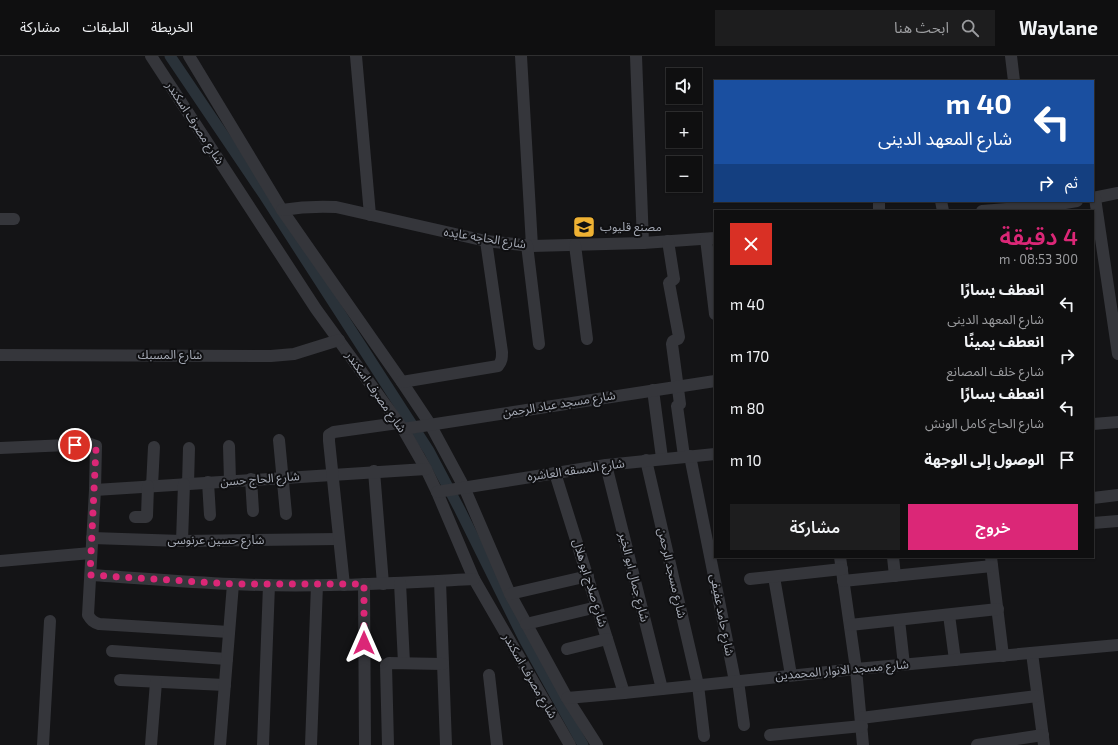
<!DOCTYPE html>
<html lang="ar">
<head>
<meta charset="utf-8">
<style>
  :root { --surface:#0f0f10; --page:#1d1d1e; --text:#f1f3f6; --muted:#9b9c9f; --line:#2f2f30; --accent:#db2777 }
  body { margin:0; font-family:"Exo 2","Noto Sans Arabic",sans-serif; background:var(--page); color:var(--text); direction:rtl; height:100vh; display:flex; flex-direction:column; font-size:15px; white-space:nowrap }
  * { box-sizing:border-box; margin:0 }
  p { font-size:13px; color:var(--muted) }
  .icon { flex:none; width:22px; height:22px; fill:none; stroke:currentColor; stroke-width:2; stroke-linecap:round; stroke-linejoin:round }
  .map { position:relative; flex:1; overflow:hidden; direction:ltr }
  .panel { position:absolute; left:714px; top:154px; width:380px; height:348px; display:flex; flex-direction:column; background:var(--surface); border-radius:0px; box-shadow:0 1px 3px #0004,0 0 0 1px var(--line); direction:rtl }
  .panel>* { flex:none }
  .hud { position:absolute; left:714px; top:24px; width:380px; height:122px; border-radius:0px; box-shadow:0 1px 3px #0004,0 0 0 1px var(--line); direction:rtl; background:#1a4fa0; color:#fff; overflow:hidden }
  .buttons { position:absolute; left:666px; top:12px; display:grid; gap:8px }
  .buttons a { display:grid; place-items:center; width:36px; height:36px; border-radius:0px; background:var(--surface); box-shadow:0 1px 3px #0004,0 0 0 1px var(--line); font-size:20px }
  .pin { position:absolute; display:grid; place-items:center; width:34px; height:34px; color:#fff; margin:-17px; border:2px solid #fff; border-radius:50%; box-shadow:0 1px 4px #0007 }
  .me { position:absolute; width:44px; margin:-22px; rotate:0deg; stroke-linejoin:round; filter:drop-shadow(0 0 3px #0008) }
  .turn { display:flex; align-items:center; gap:14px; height:84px; padding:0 16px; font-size:18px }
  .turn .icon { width:52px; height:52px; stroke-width:2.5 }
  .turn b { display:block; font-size:28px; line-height:34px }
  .then { display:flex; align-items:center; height:38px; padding:0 16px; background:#0003; gap:8px; font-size:15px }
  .round { display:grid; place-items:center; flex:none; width:42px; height:42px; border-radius:0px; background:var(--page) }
  .overview { display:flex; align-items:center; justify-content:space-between; height:68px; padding:0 16px }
  h1 { font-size:24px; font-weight:600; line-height:30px; color:var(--accent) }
  .action { display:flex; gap:8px; margin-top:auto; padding:8px 16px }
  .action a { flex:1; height:46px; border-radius:0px; background:var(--accent); color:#fff; font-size:16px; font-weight:600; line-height:46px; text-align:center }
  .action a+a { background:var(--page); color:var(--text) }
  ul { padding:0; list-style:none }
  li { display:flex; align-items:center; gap:12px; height:52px; padding:0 16px }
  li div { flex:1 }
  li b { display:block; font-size:15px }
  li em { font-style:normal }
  header { display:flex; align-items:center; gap:24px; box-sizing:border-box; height:56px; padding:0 20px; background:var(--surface); border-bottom:1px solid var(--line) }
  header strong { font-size:19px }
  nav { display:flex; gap:22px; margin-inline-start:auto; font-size:14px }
  .search { width:280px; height:36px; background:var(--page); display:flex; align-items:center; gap:10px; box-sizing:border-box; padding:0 14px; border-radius:0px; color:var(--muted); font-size:15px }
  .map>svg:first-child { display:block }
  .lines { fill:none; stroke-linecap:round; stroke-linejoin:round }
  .canal { stroke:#2a3239; stroke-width:11 }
  .minor { stroke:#35363b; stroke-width:12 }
  .route { stroke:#db2777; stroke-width:7; stroke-dasharray:0 12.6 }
  .labels { text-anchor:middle; stroke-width:4; stroke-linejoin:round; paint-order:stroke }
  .street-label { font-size:12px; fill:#a6abb6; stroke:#0f0f11 }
  .poi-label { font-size:12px; fill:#a6abb6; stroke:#0f0f11; text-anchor:start }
</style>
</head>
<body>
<header>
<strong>Waylane</strong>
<div class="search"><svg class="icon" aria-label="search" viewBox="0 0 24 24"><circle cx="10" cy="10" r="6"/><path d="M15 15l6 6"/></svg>ابحث هنا</div>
<nav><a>الخريطة</a><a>الطبقات</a><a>مشاركة</a></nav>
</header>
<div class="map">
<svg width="1118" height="689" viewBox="0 0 1118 689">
  <rect width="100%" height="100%" fill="#141416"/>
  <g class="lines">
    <!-- canal -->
    <polyline class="canal" points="170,0 264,139 429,395 460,454 524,583 583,689"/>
    <!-- minor -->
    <g class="minor">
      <polyline points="151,0 316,253 403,373 426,413 437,436 474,523 570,689"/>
      <polyline points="189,0 282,154 402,326 430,368 464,431 510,538 567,642 597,689"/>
      <polyline points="356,0 370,159"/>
      <polyline points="521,0 532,190"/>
      <polyline points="636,0 643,187"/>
      <polyline points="1011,0 1014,25"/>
      <polyline points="1093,142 1118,137"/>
      <polyline points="1095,142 1118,298"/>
      <polyline points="879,145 879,155"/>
      <polyline points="941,145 943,155"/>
      <path d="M 282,154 C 300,151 317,150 336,151 L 486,185 L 532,190 L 643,187 L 715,182"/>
      <polyline points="982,155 1053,149 1077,145"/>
      <polyline points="0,163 14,163"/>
      <polyline points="706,183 715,258"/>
      <polyline points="668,185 674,223 669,227 679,281 678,283 673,285 672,288 680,348 677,350 684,400"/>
      <polyline points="527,189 539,288"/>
      <polyline points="575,189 587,283"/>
      <polyline points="0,299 271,300 294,298 339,284"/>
      <path d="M 402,326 L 498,310 C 502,305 502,302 502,296 L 486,185"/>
      <polyline points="653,334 662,402"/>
      <polyline points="1093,368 1118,366"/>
      <polyline points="403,373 715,325"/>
      <polyline points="279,384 286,458"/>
      <polyline points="229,390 230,425"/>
      <path d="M 0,392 L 90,388 L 96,390 L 95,434 L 88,559 C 91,564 93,566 99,568 L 229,576"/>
      <polyline points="690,400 735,625"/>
      <polyline points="646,404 698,629 704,680"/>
      <polyline points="606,409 662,633"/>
      <polyline points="374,415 383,528"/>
      <polyline points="555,417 624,637"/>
      <polyline points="251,423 253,455"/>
      <polyline points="208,426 210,459"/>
      <polyline points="188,428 189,392"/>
      <polyline points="152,430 154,391"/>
      <polyline points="95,434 426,413"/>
      <polyline points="437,436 606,409 715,398"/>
      <polyline points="1093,442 1118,439"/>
      <polyline points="135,461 146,461 147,460 148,430"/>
      <polyline points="1093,467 1118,465"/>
      <polyline points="92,482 182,485 339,483"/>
      <polyline points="182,485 184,428"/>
      <polyline points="840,501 856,613 863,689"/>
      <polyline points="893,501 895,520"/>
      <polyline points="991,501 1003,600"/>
      <polyline points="0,505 91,497"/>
      <path d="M 91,519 C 138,522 185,526 232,528 C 313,532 394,527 474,523"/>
      <polyline points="774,521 791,619"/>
      <polyline points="750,523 842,513"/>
      <polyline points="440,525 446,689"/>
      <polyline points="843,525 992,510"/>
      <polyline points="400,527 404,607"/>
      <polyline points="364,528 365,689"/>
      <polyline points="344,529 329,385 329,379 334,376 398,367"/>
      <polyline points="510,538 588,520"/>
      <polyline points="949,559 955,604"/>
      <polyline points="899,564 904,609"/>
      <polyline points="526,568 597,551"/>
      <polyline points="850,569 998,553"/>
      <polyline points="567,593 607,583"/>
      <polyline points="112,595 227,603"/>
      <polyline points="1032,597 1044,689"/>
      <polyline points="489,619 497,689"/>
      <polyline points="120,624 225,629"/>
      <polyline points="738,625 744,669"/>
      <polyline points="567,642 624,637 856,613 1118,589"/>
      <polyline points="861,662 1037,640"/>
      <polyline points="770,679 862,670"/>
      <polyline points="43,689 50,565"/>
      <polyline points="151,689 156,626"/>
      <polyline points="220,689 233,528"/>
      <polyline points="263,689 269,529"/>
      <polyline points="311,689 317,529"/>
      <polyline points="388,689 386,609 389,607 443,608"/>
      <polyline points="977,689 1043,679"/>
    </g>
  </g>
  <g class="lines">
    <!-- route -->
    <polyline class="route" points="75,389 93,388 96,392 90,519 233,528 364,528 364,587"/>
  </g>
  <!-- icons -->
  <defs>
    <g id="university-square" transform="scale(1.15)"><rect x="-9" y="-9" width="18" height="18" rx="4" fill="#efb233" stroke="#0f0f11"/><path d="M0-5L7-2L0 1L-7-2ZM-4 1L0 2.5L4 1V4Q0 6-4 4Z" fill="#111"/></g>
  </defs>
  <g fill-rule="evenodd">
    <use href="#university-square" x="584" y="171"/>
  </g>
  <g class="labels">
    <!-- street labels -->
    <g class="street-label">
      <text transform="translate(195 67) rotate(57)" y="4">شارع مصرف اسكندر</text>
      <text transform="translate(485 182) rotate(9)" y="4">شارع الحاجه عايده</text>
      <text x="170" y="303">شارع المسبك</text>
      <text transform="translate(376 336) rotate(55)" y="4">شارع مصرف اسكندر</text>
      <text transform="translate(559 348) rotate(-9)" y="4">شارع مسجد عباد الرحمن</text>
      <text transform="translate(576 414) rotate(-8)" y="4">شارع المسقه العاشره</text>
      <text transform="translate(260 423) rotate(-4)" y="4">شارع الحاج حسن</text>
      <text x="216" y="488">شارع حسين عرنوسى</text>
      <text transform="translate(672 517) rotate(77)" y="4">شارع مسجد الرحمن</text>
      <text transform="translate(634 521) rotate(76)" y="4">شارع جمال ابو الخير</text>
      <text transform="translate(590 527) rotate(73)" y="4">شارع صلاح ابو هلال</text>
      <text transform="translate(722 559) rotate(79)" y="4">شارع حامد عفيفى</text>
      <text transform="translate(842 614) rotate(-5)" y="4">شارع مسجد الانوار المحمدين</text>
      <text transform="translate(530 620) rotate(60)" y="4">شارع مصرف اسكندر</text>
    </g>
    <!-- poi labels -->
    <g class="poi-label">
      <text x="600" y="175">مصنع قليوب</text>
    </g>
  </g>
</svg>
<div class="buttons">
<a><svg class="icon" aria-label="sound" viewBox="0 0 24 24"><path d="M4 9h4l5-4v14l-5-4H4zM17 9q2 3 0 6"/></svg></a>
<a>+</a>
<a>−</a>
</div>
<div class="pin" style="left:75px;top:389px;background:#d93025"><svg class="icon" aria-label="arrive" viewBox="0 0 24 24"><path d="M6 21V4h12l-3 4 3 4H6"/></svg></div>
<svg class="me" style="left:364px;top:587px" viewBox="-20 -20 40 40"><path d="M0-17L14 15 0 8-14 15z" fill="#db2777" stroke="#fff" stroke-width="4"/></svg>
<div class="hud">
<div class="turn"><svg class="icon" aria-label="left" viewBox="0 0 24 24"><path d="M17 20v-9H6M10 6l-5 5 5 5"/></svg><div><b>40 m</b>شارع المعهد الدينى</div></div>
<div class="then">ثم<svg class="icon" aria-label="right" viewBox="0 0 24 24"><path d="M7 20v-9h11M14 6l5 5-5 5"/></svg></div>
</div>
<section class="panel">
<div class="overview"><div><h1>4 دقيقة</h1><p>300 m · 08:53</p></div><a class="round" style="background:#d93025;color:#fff"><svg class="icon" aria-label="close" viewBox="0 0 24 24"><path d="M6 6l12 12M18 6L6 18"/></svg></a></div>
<ul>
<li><svg class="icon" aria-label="left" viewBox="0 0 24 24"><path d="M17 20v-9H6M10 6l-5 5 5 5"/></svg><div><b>انعطف يسارًا</b><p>شارع المعهد الدينى</p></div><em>40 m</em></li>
<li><svg class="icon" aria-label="right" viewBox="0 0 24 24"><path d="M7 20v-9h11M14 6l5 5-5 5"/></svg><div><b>انعطف يمينًا</b><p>شارع خلف المصانع</p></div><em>170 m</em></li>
<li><svg class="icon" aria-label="left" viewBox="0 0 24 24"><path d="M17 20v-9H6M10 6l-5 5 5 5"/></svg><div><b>انعطف يسارًا</b><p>شارع الحاج كامل الونش</p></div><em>80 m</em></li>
<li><svg class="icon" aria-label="arrive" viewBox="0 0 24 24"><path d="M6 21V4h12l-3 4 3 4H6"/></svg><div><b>الوصول إلى الوجهة</b></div><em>10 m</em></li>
</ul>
<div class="action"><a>خروج</a><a>مشاركة</a></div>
</section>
</div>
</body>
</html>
